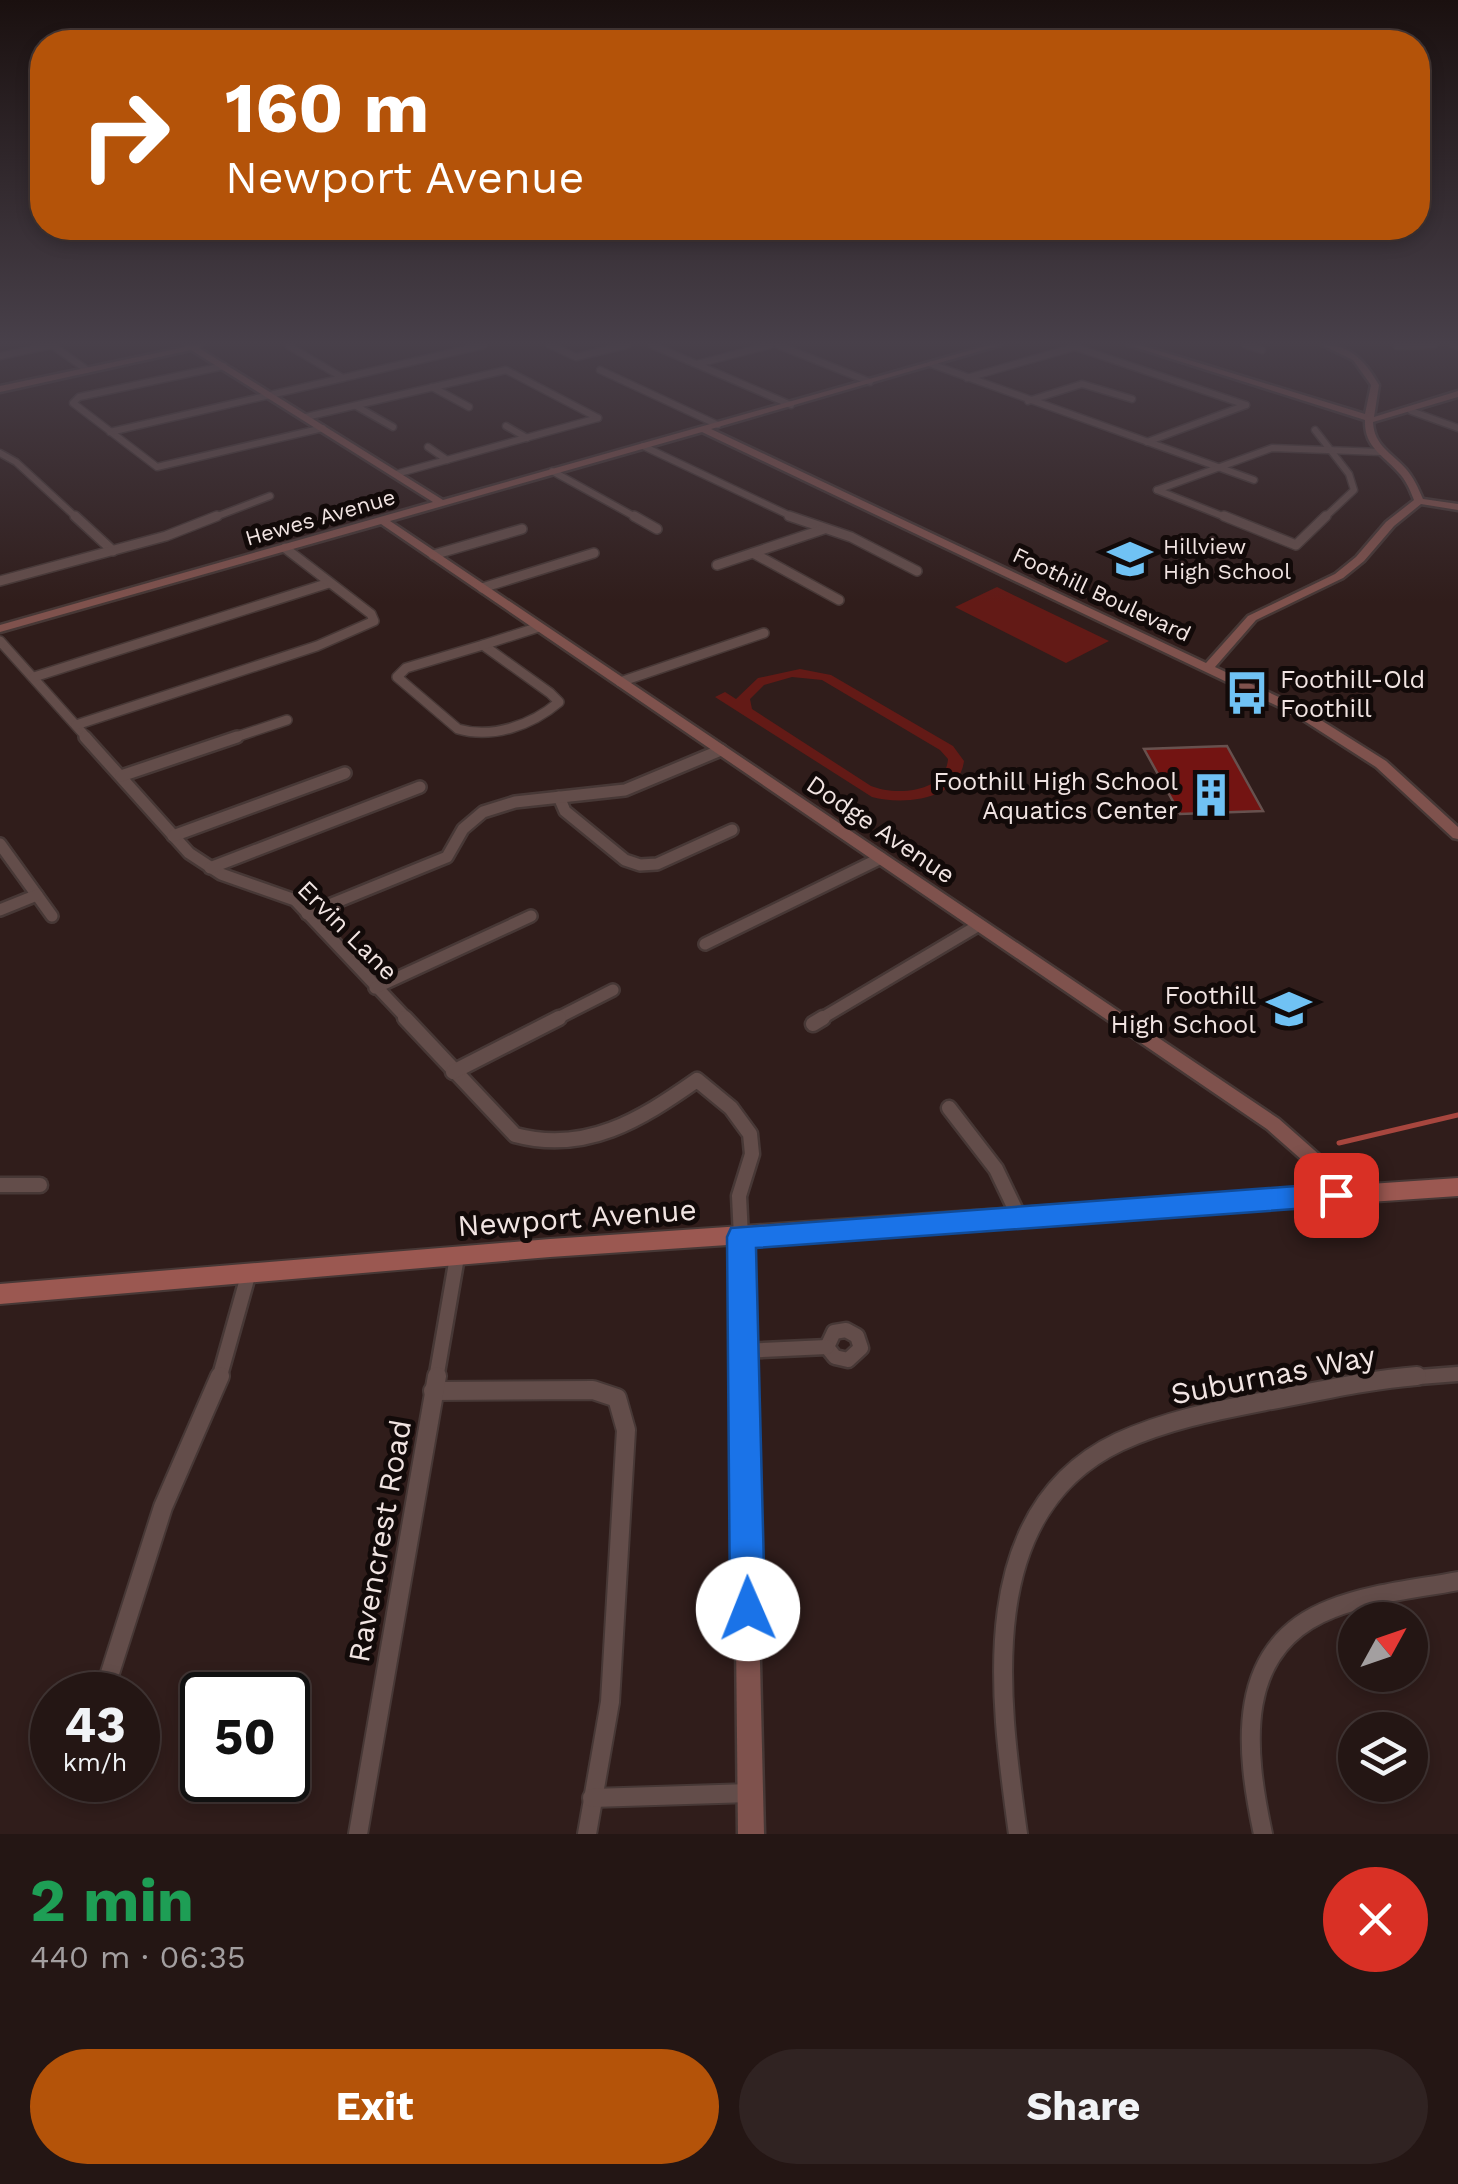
<!DOCTYPE html>
<html lang="en">
<head>
<meta charset="utf-8">
<style>
  :root { --surface:#241614; --page:#302322; --text:#f1f3f6; --muted:#a39fa0; --line:#413534; --accent:#b45309 }
  body { margin:0; font-family:"Work Sans",sans-serif; background:var(--page); color:var(--text); height:100vh; display:flex; flex-direction:column; font-size:38px; white-space:nowrap }
  * { box-sizing:border-box; margin:0 }
  p { font-size:32px; color:var(--muted) }
  .icon { flex:none; width:55px; height:55px; fill:none; stroke:currentColor; stroke-width:2; stroke-linecap:round; stroke-linejoin:round }
  .map { position:relative; height:1834px; overflow:hidden }
  .side { display:flex; flex-direction:column; background:var(--surface); flex:1 }
  .side>* { flex:none }
  .top-card { position:absolute; left:30px; top:30px; width:1400px; height:210px; border-radius:40px; box-shadow:0 5px 15px #0003,0 0 0 2px var(--line); background:#b45309; color:#fff; overflow:hidden }
  .needle { width:65px; rotate:50deg }
  .tools { position:absolute; left:1338px; top:1602px; display:grid; gap:20px }
  .tools a { display:grid; place-items:center; width:90px; height:90px; border-radius:50%; background:var(--surface); box-shadow:0 5px 15px #0003,0 0 0 2px var(--line); font-size:50px }
  .speed { position:absolute; left:30px; top:1672px; display:flex; gap:20px; font-size:50px; font-weight:700; text-align:center }
  .speed>* { display:grid; place-content:center; width:130px; height:130px; border-radius:50%; background:var(--surface); box-shadow:0 5px 15px #0003,0 0 0 2px var(--line); line-height:1 }
  .speed small { font-size:25px; font-weight:400 }
  .speed .limit { border:5px solid #111; border-radius:15px; background:#fff; color:#111 }
  .pin { position:absolute; display:grid; place-items:center; width:85px; height:85px; color:#fff; margin:-42px; border-radius:20px; box-shadow:0 5px 15px #0006 }
  .me { position:absolute; width:110px; margin:-55px; rotate:359deg; stroke-linejoin:round; filter:drop-shadow(0 0 8px #0008) }
  .turn { display:flex; align-items:center; gap:35px; height:210px; padding:0 30px; font-size:45px }
  .turn .icon { width:130px; height:130px; stroke-width:2.5 }
  .turn b { display:block; font-size:70px; line-height:85px }
  .round { display:grid; place-items:center; flex:none; width:105px; height:105px; border-radius:52px; background:var(--page) }
  .overview { display:flex; align-items:center; justify-content:space-between; height:170px; padding:0 30px }
  h1 { font-size:60px; font-weight:700; line-height:75px; color:#1e9e55 }
  .button { display:flex; gap:20px; margin-top:auto; padding:20px 30px }
  .button a { flex:1; height:115px; border-radius:60px; background:var(--accent); color:#fff; font-size:40px; font-weight:700; line-height:115px; text-align:center }
  .button a+a { background:var(--page); color:var(--text) }
  .map>svg:first-child { display:block }
  .green { fill:#631a16; fill-rule:evenodd }
  .lines { fill:none; stroke-linecap:round; stroke-linejoin:round }
  .stream { stroke:#a7463e; stroke-width:5 }
  .building { fill:#731412; stroke:#67514e; stroke-width:2.5 }
  .street-far4-casing { stroke:#473836; stroke-width:9 }
  .street-far3-casing { stroke:#473836; stroke-width:12 }
  .street-far2-casing { stroke:#473836; stroke-width:16 }
  .street-far1-casing { stroke:#473836; stroke-width:19 }
  .street-casing { stroke:#473836; stroke-width:22 }
  .secondary-casing { stroke:#473836; stroke-width:5 }
  .primary-casing { stroke:#473836; stroke-width:4 }
  .street-far4 { stroke:#634d4a; stroke-width:6 }
  .street-far3 { stroke:#634d4a; stroke-width:9 }
  .street-far2 { stroke:#634d4a; stroke-width:11 }
  .street-far1 { stroke:#634d4a; stroke-width:14 }
  .street { stroke:#634d4a; stroke-width:18 }
  .secondary { fill:#7f524d; fill-rule:evenodd }
  .primary { fill:#9b5851; fill-rule:evenodd }
  .route { fill:#1a73e8; stroke:#114b97; stroke-width:2.5 }
  .labels { text-anchor:middle; stroke-width:10; stroke-linejoin:round; paint-order:stroke }
  .far-street-label { font-size:22px; fill:#f1e4e2; stroke:#120a09 }
  .far-poi-label { font-size:22px; fill:#f1e4e2; stroke:#120a09; text-anchor:start }
  .poi-label { font-size:25px; fill:#f1e4e2; stroke:#120a09; text-anchor:end }
  .street-label { font-size:25px; fill:#f1e4e2; stroke:#120a09 }
  .near-street-label { font-size:30px; fill:#f1e4e2; stroke:#120a09 }
</style>
</head>
<body>
<div class="map">
<svg width="1458" height="1834" viewBox="0 0 1458 1834">
  <rect width="100%" height="100%" fill="#301d1b"/>
  <!-- green -->
  <g class="green">
    <polygon points="997,587 1109,641 1066,663 955,607"/>
    <path d="M 800,669 L 831,675 L 953,746 L 964,761 C 959,801 902,805 872,797 L 715,697 L 725,692 L 736,699 L 758,678 ZM 792,677 L 822,680 L 940,750 L 948,759 C 946,793 895,796 871,786 L 752,709 L 750,699 L 764,685 Z"/>
  </g>
  <g class="lines">
    <!-- stream -->
    <polyline class="stream" points="1339,1143 1458,1115"/>
  </g>
  <!-- building -->
  <polygon class="building" points="1227,746 1263,811 1180,814 1144,749"/>
  <g class="lines">
    <!-- street-far4 casing -->
    <g class="street-far4-casing">
      <g id="street-far4">
        <polyline points="52,345 87,370"/>
        <polyline points="550,345 576,357 627,345"/>
        <polyline points="652,345 791,405"/>
        <polyline points="778,345 870,382"/>
        <polyline points="1246,345 1262,350"/>
        <polyline points="1453,345 1458,346"/>
        <polyline points="289,346 343,378"/>
        <polyline points="1397,346 1434,345"/>
        <polyline points="0,356 52,345"/>
        <polyline points="697,364 770,345"/>
        <polyline points="931,364 1254,480"/>
        <polyline points="224,366 79,397 73,403 157,467 323,428"/>
        <polyline points="600,370 718,425"/>
        <polyline points="967,378 1075,347 1246,405"/>
        <polyline points="432,387 469,407"/>
        <polyline points="270,395 484,345"/>
        <polyline points="1028,401 1082,384 1132,399"/>
        <polyline points="356,406 393,427"/>
        <polyline points="1411,411 1458,428"/>
        <polyline points="306,417 506,370 598,418"/>
        <polyline points="506,426 527,438"/>
        <polyline points="1315,430 1349,474 1354,490 1323,519"/>
        <polyline points="110,432 270,395"/>
        <polyline points="1147,442 1246,405"/>
        <polyline points="643,446 797,519"/>
        <polyline points="428,447 447,460"/>
        <polyline points="0,453 16,462 78,519"/>
        <polyline points="552,471 639,519"/>
        <polyline points="396,474 598,418"/>
        <polyline points="1157,490 1230,519"/>
        <polyline points="1157,490 1272,448 1381,452"/>
        <polyline points="210,519 270,496"/>
      </g>
    </g>
    <!-- street-far3 casing -->
    <g class="street-far3-casing">
      <g id="street-far3">
        <polyline points="75,516 113,551"/>
        <polyline points="634,516 657,529"/>
        <polyline points="789,516 851,537 917,571"/>
        <polyline points="1224,516 1296,545 1326,516"/>
        <polyline points="753,553 839,600"/>
        <polyline points="433,555 522,529"/>
        <polyline points="717,565 824,529"/>
        <polyline points="0,581 166,536 217,516"/>
        <polyline points="482,588 594,553"/>
        <polyline points="0,641 88,739"/>
        <path d="M 483,645 L 550,693 L 559,702 C 532,725 493,739 458,729 L 397,677 L 406,668 Z"/>
        <polyline points="483,645 539,627"/>
        <polyline points="34,677 329,583"/>
        <polyline points="620,682 764,633"/>
        <polyline points="76,725 317,646 374,621 371,614 285,548"/>
        <polyline points="230,739 287,720"/>
      </g>
    </g>
    <!-- street-far2 casing -->
    <g class="street-far2-casing">
      <g id="street-far2">
        <polyline points="85,737 189,853 221,874 295,900 408,1020"/>
        <polyline points="121,776 237,737"/>
        <polyline points="559,797 565,811 625,860 640,865 657,864 732,830"/>
        <polyline points="173,836 345,773"/>
        <polyline points="0,844 52,916"/>
        <polyline points="210,868 420,787"/>
        <polyline points="0,910 37,895"/>
        <polyline points="307,914 447,857 463,829 483,812 515,802 625,790 721,750"/>
        <polyline points="705,944 881,858"/>
        <polyline points="375,988 531,916"/>
        <polyline points="554,1020 613,990"/>
        <polyline points="819,1020 979,925"/>
      </g>
    </g>
    <!-- street-far1 casing -->
    <g class="street-far1-casing">
      <g id="street-far1">
        <path d="M 405,1018 L 515,1135 C 586,1154 640,1120 697,1080 L 731,1108 L 750,1134 L 752,1154 L 739,1196 L 741,1237"/>
        <polyline points="813,1024 823,1018"/>
        <polyline points="453,1072 559,1018"/>
        <polyline points="949,1108 996,1169 1018,1215"/>
        <polyline points="0,1185 40,1185"/>
        <polygon points="846,1330 857,1336 861,1348 848,1360 835,1357 827,1347 834,1332"/>
        <polyline points="743,1351 827,1347"/>
        <polyline points="219,1379 249,1272"/>
        <polyline points="436,1379 457,1257"/>
        <polyline points="1394,1379 1458,1374"/>
      </g>
    </g>
    <!-- street casing -->
    <g class="street-casing">
      <g id="street">
        <polyline points="433,1391 593,1390 617,1398 626,1430 610,1702 587,1834"/>
        <polyline points="103,1695 163,1507 220,1376"/>
        <polyline points="84,1785 85,1780"/>
        <polyline points="592,1798 750,1793"/>
        <polyline points="358,1834 437,1376"/>
        <path d="M 1018,1834 C 1000,1703 971,1512 1119,1442 C 1167,1420 1215,1411 1266,1401 C 1316,1392 1366,1380 1417,1376"/>
        <path d="M 1263,1834 C 1245,1750 1233,1647 1331,1609 C 1371,1593 1416,1589 1458,1581"/>
      </g>
    </g>
    <!-- secondary casing -->
    <g class="secondary-casing">
      <g id="secondary">
        <path d="M 184,345 L 202,345 L 199,348 L 443,500 L 989,345 L 1001,345 L 711,429 L 1206,663 L 1248,616 L 1335,574 L 1356,557 L 1386,522 L 1414,500 C 1410,490 1406,480 1398,472 C 1382,454 1364,447 1365,420 L 1128,345 L 1140,345 L 1365,414 L 1371,385 L 1353,360 L 1322,345 C 1350,344 1366,362 1379,385 L 1374,417 L 1458,391 L 1458,397 L 1373,422 C 1374,446 1392,453 1406,469 C 1414,478 1418,488 1423,499 L 1458,504 L 1458,510 L 1421,504 L 1394,526 L 1364,561 L 1343,578 L 1256,620 L 1215,667 L 1300,707 L 1386,761 L 1458,827 L 1458,839 L 1453,838 L 1376,767 L 1292,713 L 702,432 L 390,521 L 1279,1119 L 1322,1157 L 1345,1195 L 1343,1200 L 1336,1202 L 1329,1200 L 1310,1167 L 1267,1129 L 381,524 L 0,632 L 0,625 L 433,502 L 191,350 L 0,392 L 0,386 L 185,347 Z"/>
        <polygon points="741,1229 748,1231 750,1237 764,1834 738,1834 732,1237 734,1231"/>
      </g>
    </g>
    <!-- primary casing -->
    <g class="primary-casing">
      <polygon id="primary" points="1458,1178 1458,1196 550,1257 0,1304 0,1284 550,1239"/>
    </g>
    <!-- street-far4 -->
    <use href="#street-far4" class="street-far4"/>
    <!-- street-far3 -->
    <use href="#street-far3" class="street-far3"/>
    <!-- street-far2 -->
    <use href="#street-far2" class="street-far2"/>
    <!-- street-far1 -->
    <use href="#street-far1" class="street-far1"/>
    <!-- street -->
    <use href="#street" class="street"/>
    <!-- secondary -->
    <use href="#secondary" class="secondary"/>
    <!-- primary -->
    <use href="#primary" class="primary"/>
  </g>
  <!-- sky -->
  <linearGradient id="sky" x2="0" y2="1"><stop stop-color="#1a100f"/><stop offset="0.57" stop-color="#48404a"/><stop offset="1" stop-color="#48404a" stop-opacity="0"/></linearGradient>
  <rect width="1458" height="602" fill="url(#sky)"/>
  <!-- route -->
  <polygon class="route" points="1336,1183 1346,1187 1350,1195 1346,1203 1336,1206 756,1248 765,1609 760,1621 748,1627 735,1621 730,1609 727,1237 731,1228"/>
  <!-- icons -->
  <defs>
    <g id="school-bare" transform="scale(3.45)"><path d="M0-5L7-2L0 1L-7-2ZM-4 1L0 2.5L4 1V4Q0 6-4 4Z" fill="#70c2f4" stroke="#120a09" stroke-width="2.5" paint-order="stroke"/></g>
    <g id="bus-bare" transform="scale(3.45)"><path d="M-5-6H5V4H4V6H2V4H-2V6H-4V4H-5ZM-3.5-4V0h7V-4ZM-3.5 1.2v1.5H-2V1.2ZM2 1.2v1.5H3.5V1.2Z" fill="#70c2f4" stroke="#120a09" stroke-width="2.5" paint-order="stroke"/></g>
    <g id="building-bare" transform="scale(3.45)"><path d="M-4-6H4V6H1V3H-1V6H-4ZM-2.5-4.3h1.7v1.8h-1.7ZM.8-4.3h1.7v1.8H.8ZM-2.5-1h1.7V.8h-1.7ZM.8-1h1.7V.8H.8Z" fill="#70c2f4" stroke="#120a09" stroke-width="2.5" paint-order="stroke"/></g>
  </defs>
  <g fill-rule="evenodd">
    <use href="#school-bare" x="1130" y="559"/>
    <use href="#bus-bare" x="1247" y="693"/>
    <use href="#building-bare" x="1211" y="795"/>
    <use href="#school-bare" x="1289" y="1009"/>
  </g>
  <g class="labels">
    <!-- far-street labels -->
    <g class="far-street-label">
      <text transform="translate(320 517) rotate(-16)" y="8">Hewes Avenue</text>
      <text transform="translate(1102 594) rotate(25)" y="8">Foothill Boulevard</text>
    </g>
    <!-- far-poi labels -->
    <g class="far-poi-label">
      <text x="1163" y="554">Hillview<tspan x="1163" dy="25">High School</tspan></text>
    </g>
    <!-- poi labels -->
    <g class="poi-label">
      <text x="1280" y="688" text-anchor="start">Foothill-Old<tspan x="1280" dy="29">Foothill</tspan></text>
      <text x="1178" y="790">Foothill High School<tspan x="1178" dy="29">Aquatics Center</tspan></text>
      <text x="1256" y="1004">Foothill<tspan x="1256" dy="29">High School</tspan></text>
    </g>
    <!-- street labels -->
    <g class="street-label">
      <text transform="translate(881 829) rotate(34)" y="9">Dodge Avenue</text>
      <text transform="translate(348 930) rotate(45)" y="9">Ervin Lane</text>
    </g>
    <!-- near-street labels -->
    <g class="near-street-label">
      <text transform="translate(577 1218) rotate(-4)" y="10">Newport Avenue</text>
      <text transform="translate(1273 1375) rotate(-11)" y="10">Suburnas Way</text>
      <text transform="translate(380 1541) rotate(-80)" y="10">Ravencrest Road</text>
    </g>
  </g>
</svg>
<div class="tools">
<a><svg class="needle" viewBox="-14 -14 28 28"><path d="M0-13l5 13h-10z" fill="#e53935"/><path d="M0 13l5-13h-10z" fill="#a39fa0"/></svg></a>
<a><svg class="icon" aria-label="layers" viewBox="0 0 24 24"><path d="M12 4l9 5-9 5-9-5zM3 14l9 5 9-5"/></svg></a>
</div>
<div class="speed"><div>43<small>km/h</small></div><div class="limit">50</div></div>
<div class="pin" style="left:1336px;top:1195px;background:#d93025"><svg class="icon" aria-label="arrive" viewBox="0 0 24 24"><path d="M6 21V4h12l-3 4 3 4H6"/></svg></div>
<svg class="me" style="left:748px;top:1609px" viewBox="-20 -20 40 40"><circle r="19" fill="#fff"/><path d="M0-13L10 11 0 6-10 11z" fill="#1a73e8"/></svg>
<div class="top-card">
<div class="turn"><svg class="icon" aria-label="right" viewBox="0 0 24 24"><path d="M7 20v-9h11M14 6l5 5-5 5"/></svg><div><b>160 m</b>Newport Avenue</div></div>
</div>
</div>
<section class="side">
<div class="overview"><div><h1>2 min</h1><p>440 m · 06:35</p></div><a class="round" style="background:#d93025;color:#fff"><svg class="icon" aria-label="close" viewBox="0 0 24 24"><path d="M6 6l12 12M18 6L6 18"/></svg></a></div>
<div class="button"><a>Exit</a><a>Share</a></div>
</section>
</body>
</html>
